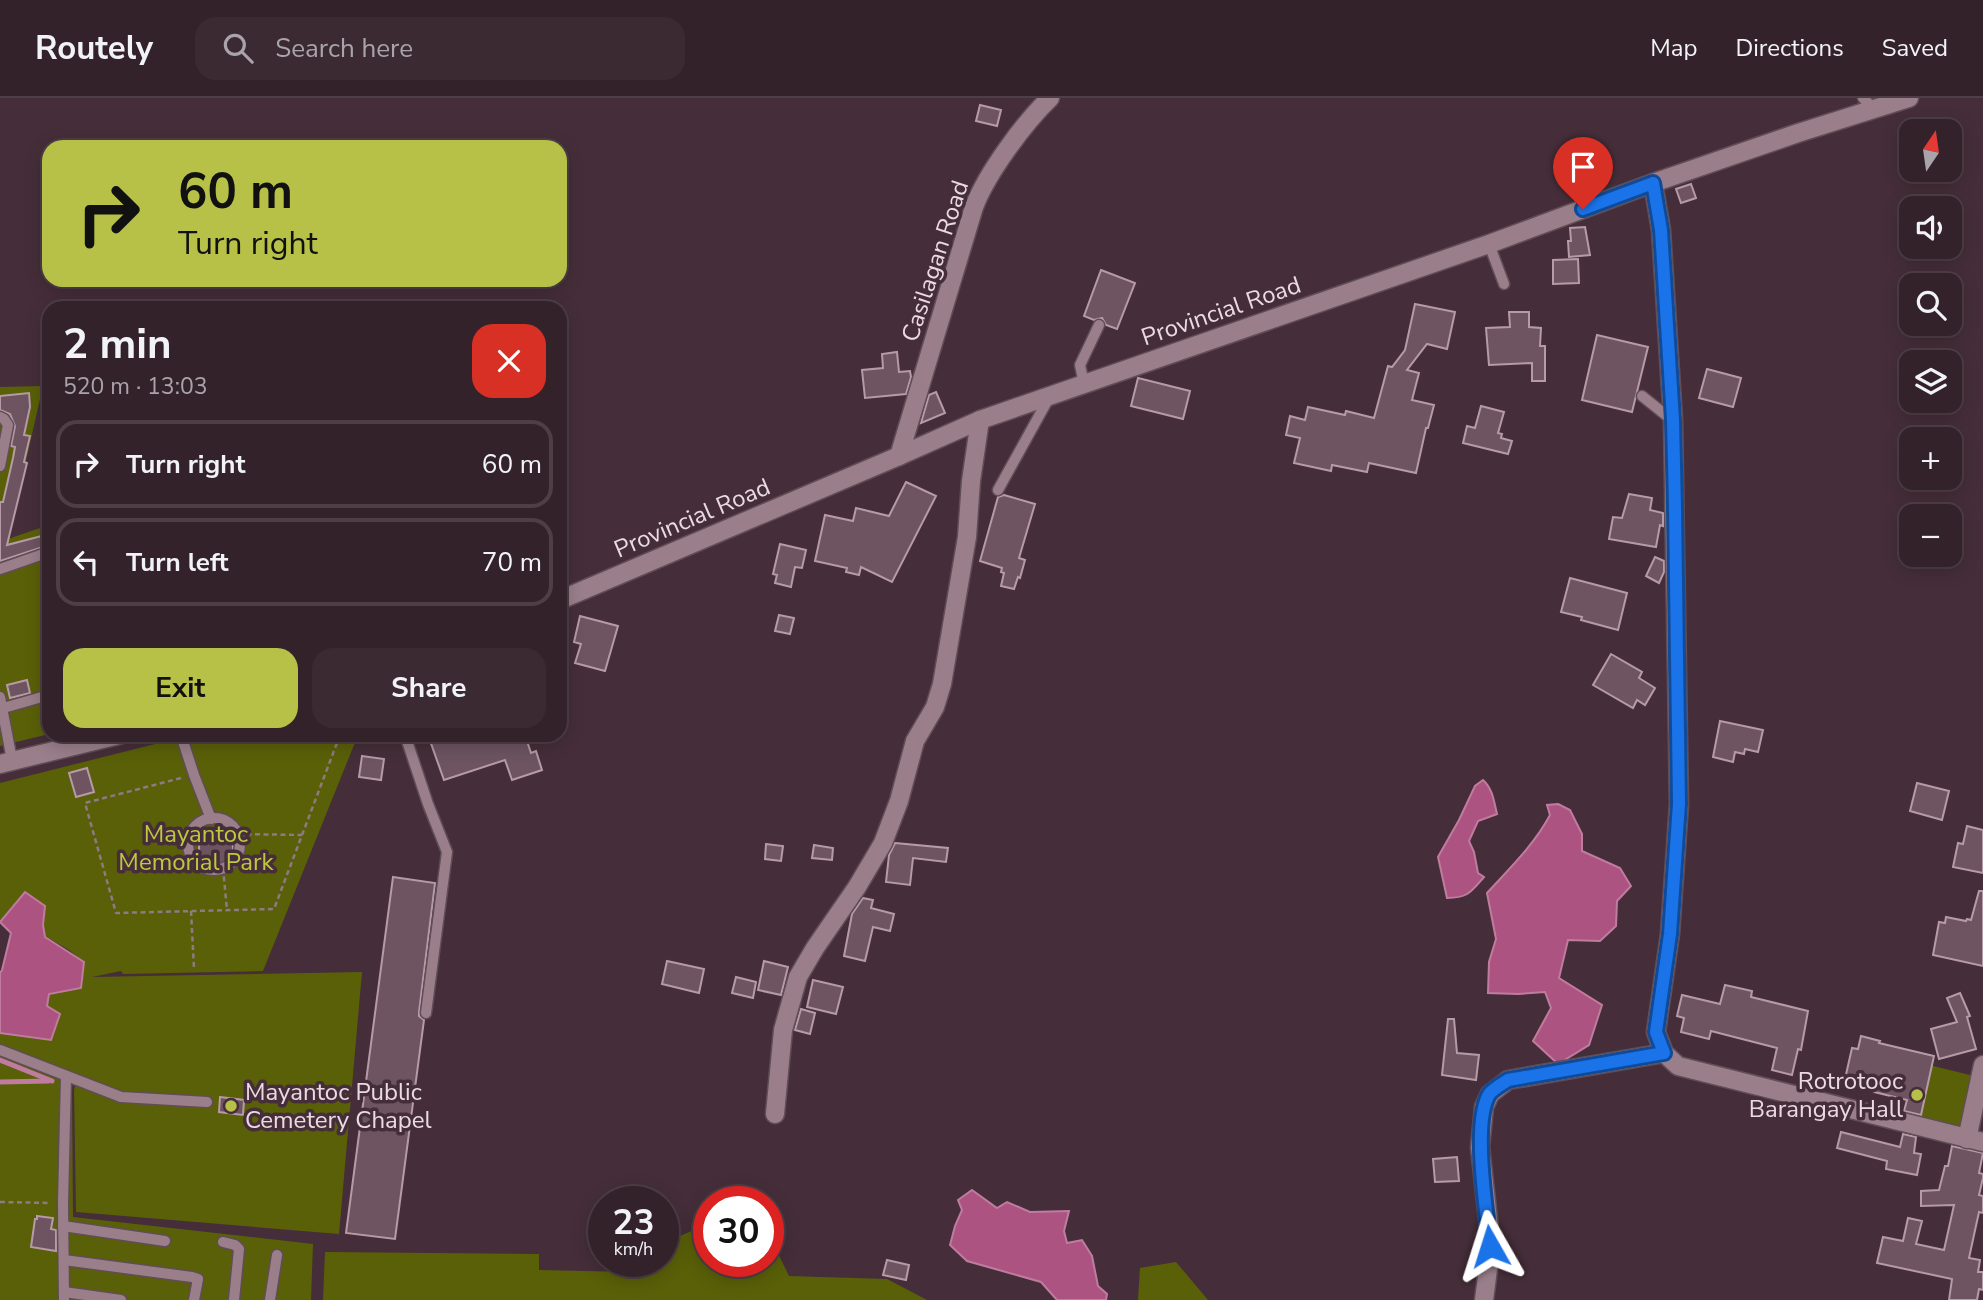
<!DOCTYPE html>
<html lang="en">
<head>
<meta charset="utf-8">
<style>
  :root { --surface:#34222b; --page:#3c2a33; --text:#f1f3f6; --muted:#a9a4a9; --line:#4e3f47; --accent:#b7c148 }
  body { margin:0; font-family:"Nunito Sans",sans-serif; background:var(--page); color:var(--text); height:100vh; display:flex; flex-direction:column; font-size:26px; white-space:nowrap }
  * { box-sizing:border-box; margin:0 }
  p { font-size:23px; color:var(--muted) }
  .icon { flex:none; width:38px; height:38px; fill:none; stroke:currentColor; stroke-width:2; stroke-linecap:round; stroke-linejoin:round }
  .map { position:relative; flex:1; overflow:hidden }
  .details { position:absolute; left:42px; top:203px; width:525px; height:441px; display:flex; flex-direction:column; background:var(--surface); border-radius:21px; box-shadow:0 4px 18px #0003,0 0 0 2px var(--line) }
  .details>* { flex:none }
  .banner { position:absolute; left:42px; top:42px; width:525px; height:147px; border-radius:21px; box-shadow:0 4px 18px #0003,0 0 0 2px var(--line); background:#b7c148; color:#111; overflow:hidden }
  .needle { width:46px; rotate:13deg }
  .controls { position:absolute; left:1899px; top:21px; display:grid; gap:14px }
  .controls a { display:grid; place-items:center; width:63px; height:63px; border-radius:14px; background:var(--surface); box-shadow:0 4px 18px #0003,0 0 0 2px var(--line); font-size:35px }
  .speed { position:absolute; left:588px; top:1088px; display:flex; gap:14px; font-size:35px; font-weight:700; text-align:center }
  .speed>* { display:grid; place-content:center; width:91px; height:91px; border-radius:50%; background:var(--surface); box-shadow:0 4px 18px #0003,0 0 0 2px var(--line); line-height:1 }
  .speed small { font-size:18px; font-weight:400 }
  .speed .limit { border:10px solid #d22; background:#fff; color:#111 }
  .pin { position:absolute; display:grid; place-items:center; width:60px; height:60px; color:#fff; margin:-72px -30px; border-radius:50% 50% 50% 0; rotate:-45deg; box-shadow:0 0 7px #0007 }
  .pin .icon { rotate:45deg }
  .me { position:absolute; width:77px; margin:-38px; rotate:354deg; stroke-linejoin:round; filter:drop-shadow(0 0 5px #0008) }
  .turn { display:flex; align-items:center; gap:24px; height:147px; padding:0 21px; font-size:32px }
  .turn .icon { width:91px; height:91px; stroke-width:2.5 }
  .turn b { display:block; font-size:49px; line-height:60px }
  .round { display:grid; place-items:center; flex:none; width:74px; height:74px; border-radius:21px; background:var(--page) }
  .head { display:flex; align-items:center; justify-content:space-between; height:119px; padding:0 21px }
  h1 { font-size:42px; font-weight:700; line-height:52px }
  .primary-button { display:flex; gap:14px; margin-top:auto; padding:14px 21px }
  .primary-button a { flex:1; height:80px; border-radius:21px; background:var(--accent); color:#111; font-size:28px; font-weight:700; line-height:80px; text-align:center }
  .primary-button a+a { background:var(--page); color:var(--text) }
  ul { padding:0; list-style:none }
  li { display:flex; align-items:center; gap:21px; height:88px; margin:0 14px 10px; padding:0 7px; border:4px solid var(--line); border-radius:21px }
  li div { flex:1 }
  li b { display:block; font-size:26px }
  li em { font-style:normal }
  header { display:flex; align-items:center; gap:42px; box-sizing:border-box; height:98px; padding:0 35px; background:var(--surface); border-bottom:2px solid var(--line) }
  header strong { font-size:33px }
  nav { display:flex; gap:38px; margin-inline-start:auto; font-size:24px }
  .search { width:490px; height:63px; background:var(--page); display:flex; align-items:center; gap:18px; box-sizing:border-box; padding:0 24px; border-radius:21px; color:var(--muted); font-size:26px }
  .map>svg:first-child { display:block }
  .green { fill:#5a6008 }
  .water { fill:#ac5382; stroke:#bf7c9f; stroke-width:2 }
  .lines { fill:none; stroke-linecap:round; stroke-linejoin:round }
  .stream { stroke:#bf7c9f; stroke-width:5 }
  .building { fill:#6d5460; stroke:#b79aa7; stroke-width:2 }
  .lane-casing { stroke:#604d56; stroke-width:13 }
  .street-casing { stroke:#604d56; stroke-width:21 }
  .secondary-casing { stroke:#604d56; stroke-width:21 }
  .path { stroke:#8d7a83; stroke-width:2.5; stroke-dasharray:5 3.5; stroke-linecap:butt }
  .lane { stroke:#9a7f8b; stroke-width:10 }
  .street { stroke:#9a7f8b; stroke-width:18 }
  .secondary { stroke:#9a7f8b; stroke-width:18 }
  .route-casing { stroke:#114b97; stroke-width:18 }
  .route { stroke:#1a73e8; stroke-width:12 }
  .poi-dot { fill:#b7c148; stroke:#452e39; stroke-width:2.5 }
  .labels { text-anchor:middle; stroke-width:7; stroke-linejoin:round; paint-order:stroke }
  .street-label { font-size:24px; fill:#eadbe2; stroke:#452e39 }
  .park-label { font-size:24px; fill:#bec83d; stroke:#452e39 }
  .poi-label { font-size:24px; fill:#eadbe2; stroke:#452e39; text-anchor:end }
</style>
</head>
<body>
<header>
<strong>Routely</strong>
<div class="search"><svg class="icon" aria-label="search" viewBox="0 0 24 24"><circle cx="10" cy="10" r="6"/><path d="M15 15l6 6"/></svg>Search here</div>
<nav><a>Map</a><a>Directions</a><a>Saved</a></nav>
</header>
<div class="map">
<svg width="1983" height="1202" viewBox="0 0 1983 1202">
  <rect width="100%" height="100%" fill="#452e39"/>
  <!-- green -->
  <g class="green">
    <polygon points="43,288 8,441 49,427 49,636 0,648 0,289"/>
    <polygon points="191,637 358,637 263,873 123,876 121,873 92,879 362,874 339,1136 76,1114 74,992 77,979 66,989 72,991 73,1119 313,1146 311,1202 0,1202 0,935 39,941 49,896 84,864 69,852 45,838 43,827 45,808 12,808 0,824 0,685"/>
    <polygon points="1917,964 1978,979 1965,1037 1903,1022"/>
    <polygon points="709,1126 709,1164 768,1164 768,1135 789,1178 887,1181 927,1202 323,1202 325,1154 539,1156 539,1172 630,1174 642,1164 663,1164 665,1144"/>
    <polygon points="1176,1164 1208,1202 1138,1202 1140,1170"/>
  </g>
  <!-- water -->
  <g class="water">
    <path d="M 1483,682 C 1493,691 1494,704 1497,716 L 1478,723 L 1469,743 L 1474,754 L 1478,775 L 1484,779 C 1471,794 1468,800 1447,800 L 1438,759 L 1459,722 L 1475,688 Z"/>
    <path d="M 1558,706 L 1570,712 L 1582,736 L 1582,753 L 1620,770 L 1631,788 L 1617,803 L 1616,828 L 1600,843 L 1568,842 L 1559,880 L 1602,907 L 1589,947 L 1558,966 L 1533,943 L 1551,910 L 1545,894 L 1518,896 L 1488,895 L 1489,864 L 1496,841 L 1487,795 C 1509,771 1534,747 1550,717 L 1547,707 Z"/>
    <polygon points="25,794 45,808 43,827 45,839 84,864 81,890 49,896 47,908 60,916 51,942 0,935 0,875 2,872 11,835 0,824"/>
    <polygon points="972,1092 997,1110 1007,1104 1030,1114 1069,1113 1064,1133 1067,1145 1082,1142 1092,1158 1098,1188 1107,1196 1106,1202 1057,1202 1041,1184 967,1163 950,1147 955,1128 962,1112 958,1102"/>
  </g>
  <g class="lines">
    <!-- stream -->
    <g class="stream">
      <polyline points="0,962 52,983"/>
      <polyline points="0,984 49,983"/>
    </g>
  </g>
  <!-- building -->
  <g class="building">
    <polygon points="980,7 1001,12 997,28 976,23"/>
    <polygon points="1691,86 1696,100 1681,105 1676,91"/>
    <polygon points="1585,129 1590,157 1569,159 1568,143 1571,143 1570,130"/>
    <polygon points="1578,161 1579,185 1553,186 1553,162"/>
    <polygon points="1101,172 1135,185 1117,231 1106,227 1102,220 1094,222 1084,218"/>
    <polygon points="1415,206 1455,214 1447,251 1427,246 1407,272 1419,275 1412,302 1434,307 1428,330 1426,330 1416,375 1369,365 1367,374 1332,367 1331,373 1294,365 1300,340 1286,337 1290,318 1305,322 1308,309 1345,317 1346,313 1374,320 1388,268 1392,269 1405,252"/>
    <polygon points="1509,214 1529,214 1529,229 1541,230 1540,248 1545,248 1545,283 1532,283 1532,265 1489,267 1486,230 1510,229"/>
    <polygon points="1597,237 1648,249 1632,314 1582,302"/>
    <polygon points="897,254 899,274 910,273 911,279 906,296 865,300 862,272 883,270 882,256"/>
    <polygon points="1707,271 1741,280 1733,309 1699,300"/>
    <polygon points="1138,280 1190,293 1183,321 1131,308"/>
    <polygon points="936,294 945,315 921,325 929,297"/>
    <polygon points="29,295 30,309 24,337 30,338 24,364 27,365 7,447 49,436 49,447 0,463 0,404 3,404 13,360 15,349 11,348 15,328 10,316 0,312 0,298"/>
    <polygon points="1481,308 1504,314 1498,335 1502,336 1501,340 1512,343 1508,356 1463,345 1467,328 1475,330"/>
    <polygon points="906,384 936,398 892,484 861,469 859,477 846,474 847,470 815,463 825,417 853,423 856,410 889,418"/>
    <polygon points="1629,396 1652,400 1650,412 1663,415 1663,428 1660,427 1656,449 1609,441 1613,419 1622,420"/>
    <polygon points="1004,397 1035,406 1019,460 1025,462 1020,480 1018,479 1014,491 1001,488 1004,475 1001,474 1002,470 980,463 998,399"/>
    <polygon points="780,446 806,452 802,470 795,469 791,489 775,485 777,477 773,476"/>
    <polygon points="1655,459 1664,463 1664,474 1659,485 1646,478"/>
    <polygon points="1570,480 1627,495 1618,532 1581,522 1582,519 1561,514"/>
    <polygon points="779,517 794,520 790,536 775,533"/>
    <polygon points="580,518 618,528 605,573 575,565 581,546 574,544"/>
    <polygon points="1611,556 1642,574 1639,580 1655,590 1645,607 1637,602 1633,610 1593,587"/>
    <polygon points="27,582 30,595 10,600 7,587"/>
    <polygon points="1720,623 1763,632 1758,654 1745,651 1744,656 1735,654 1733,664 1713,659"/>
    <polygon points="428,637 525,637 531,655 536,653 542,672 512,682 505,662 444,682"/>
    <polygon points="362,658 384,661 381,682 359,679"/>
    <polygon points="87,670 94,694 76,699 69,675"/>
    <polygon points="1917,685 1949,693 1942,722 1910,713"/>
    <polygon points="1967,728 1983,732 1983,775 1953,769 1958,745 1963,746"/>
    <circle cx="216" cy="750" r="17"/>
    <polygon points="895,745 948,750 946,764 913,760 910,787 886,784 889,757"/>
    <polygon points="766,746 783,748 781,763 765,761"/>
    <polygon points="814,747 833,750 832,762 812,760"/>
    <polygon points="393,779 435,785 419,914 419,918 424,922 395,1141 346,1135"/>
    <polygon points="1979,793 1983,793 1983,868 1933,857 1939,824 1945,825 1946,819 1966,823 1967,821 1971,822"/>
    <polygon points="863,800 873,802 871,810 894,816 890,833 873,829 865,863 844,858 852,816"/>
    <polygon points="667,863 704,871 699,895 662,886"/>
    <polygon points="764,863 788,869 781,897 758,892"/>
    <polygon points="736,879 756,884 753,900 732,895"/>
    <polygon points="813,882 843,889 836,916 807,909"/>
    <polygon points="1725,887 1752,893 1751,899 1808,913 1801,952 1798,951 1792,977 1772,972 1777,950 1711,933 1709,941 1681,934 1684,920 1677,918 1682,897 1720,906"/>
    <polygon points="1960,895 1970,918 1967,919 1976,951 1939,961 1931,931 1957,924 1947,900"/>
    <polygon points="801,911 815,915 810,936 795,932"/>
    <polygon points="1448,921 1454,921 1457,955 1479,957 1476,982 1442,977"/>
    <polygon points="1861,938 1880,943 1879,945 1934,958 1921,1017 1904,1013 1907,1002 1874,994 1875,988 1845,981 1852,950 1858,951"/>
    <polygon points="220,999 244,1002 243,1017 219,1014"/>
    <polygon points="1841,1034 1900,1049 1903,1036 1916,1039 1914,1055 1921,1056 1917,1077 1886,1071 1887,1063 1837,1050"/>
    <polygon points="1952,1048 1983,1055 1979,1075 1983,1076 1983,1080 1979,1097 1983,1098 1983,1115 1979,1114 1969,1160 1980,1162 1978,1174 1983,1174 1983,1192 1979,1191 1977,1202 1949,1202 1952,1181 1877,1165 1883,1139 1903,1143 1908,1120 1922,1123 1916,1146 1944,1152 1954,1107 1921,1108 1921,1093 1939,1092 1945,1068 1948,1068"/>
    <polygon points="1457,1059 1459,1083 1435,1084 1433,1061"/>
    <polygon points="37,1118 53,1120 51,1131 56,1132 56,1153 31,1149 35,1121 37,1121"/>
    <polygon points="887,1162 909,1167 906,1182 883,1177"/>
  </g>
  <g class="lines">
    <!-- lane casing -->
    <g class="lane-casing">
      <g id="lane">
        <polyline points="1863,0 1874,11"/>
        <polyline points="1489,146 1504,186"/>
        <polyline points="1084,286 1080,267 1099,227"/>
        <polyline points="1642,298 1672,322"/>
        <polyline points="0,319 4,321 8,327 0,368"/>
        <polyline points="998,392 1050,298"/>
        <polyline points="0,471 49,454"/>
        <polyline points="0,599 12,662"/>
        <polyline points="0,611 49,597"/>
        <polyline points="181,637 194,677 211,721"/>
        <polyline points="405,637 428,706 447,754 426,915"/>
        <circle cx="214" cy="746" r="26"/>
        <polyline points="0,952 121,999 207,1004"/>
        <polyline points="63,1128 165,1143"/>
        <polyline points="223,1144 235,1147 239,1151 234,1202"/>
        <polyline points="64,1162 192,1179 198,1181 194,1202"/>
        <polyline points="64,1194 121,1202"/>
        <polyline points="64,1202 63,1106 66,978"/>
        <polyline points="270,1202 277,1157"/>
      </g>
    </g>
    <!-- street casing -->
    <g class="street-casing">
      <g id="street">
        <polyline points="1653,85 1661,132 1673,322 1679,706 1670,836 1656,934 1664,955 1678,968 1983,1044"/>
        <path d="M 899,358 L 974,109 C 987,75 1024,25 1050,0"/>
        <polyline points="775,1016 783,932 798,879 815,850 857,789 883,745 899,703 915,643 935,609 942,586 967,439 971,383 980,322"/>
        <polyline points="1967,1041 1983,967"/>
        <polyline points="1484,1202 1491,1148 1480,1049 1484,1009 1490,996 1508,982 1664,955"/>
      </g>
    </g>
    <!-- secondary casing -->
    <g class="secondary-casing">
      <g id="secondary">
        <polyline points="560,502 899,358 980,322 1489,146 1653,85 1798,35 1909,0"/>
        <polyline points="0,666 119,637"/>
      </g>
    </g>
    <!-- path -->
    <g class="path">
      <polyline points="181,680 85,705 116,815 274,811 340,637"/>
      <polyline points="238,736 302,737"/>
      <polyline points="223,770 227,812"/>
      <polyline points="191,813 194,871"/>
      <polyline points="0,1104 49,1105"/>
    </g>
    <!-- lane -->
    <use href="#lane" class="lane"/>
    <!-- street -->
    <use href="#street" class="street"/>
    <!-- secondary -->
    <use href="#secondary" class="secondary"/>
  </g>
  <g class="lines">
    <!-- route casing -->
    <g class="route-casing">
      <path id="route" d="M 1490,1148 C 1487,1115 1471,1022 1490,995 C 1495,990 1502,986 1508,982 L 1664,955 L 1656,934 L 1670,836 L 1679,706 L 1675,410 L 1673,322 L 1661,132 L 1653,85 L 1583,111"/>
    </g>
    <!-- route -->
    <use href="#route" class="route"/>
  </g>
  <!-- markers -->
  <g class="poi-dot">
    <circle cx="1917" cy="997" r="7"/>
    <circle cx="231" cy="1008" r="7"/>
  </g>
  <g class="labels">
    <!-- street labels -->
    <g class="street-label">
      <text transform="translate(935 163) rotate(-72)" y="8">Casilagan Road</text>
      <text transform="translate(1221 213) rotate(-19)" y="8">Provincial Road</text>
      <text transform="translate(692 420) rotate(-23)" y="8">Provincial Road</text>
    </g>
    <!-- park labels -->
    <g class="park-label">
      <text x="196" y="744">Mayantoc<tspan x="196" dy="28">Memorial Park</tspan></text>
    </g>
    <!-- poi labels -->
    <g class="poi-label">
      <text x="1903" y="991">Rotrotooc<tspan x="1903" dy="28">Barangay Hall</tspan></text>
      <text x="245" y="1002" text-anchor="start">Mayantoc Public<tspan x="245" dy="28">Cemetery Chapel</tspan></text>
    </g>
  </g>
</svg>
<div class="controls">
<a><svg class="needle" viewBox="-14 -14 28 28"><path d="M0-13l5 13h-10z" fill="#e53935"/><path d="M0 13l5-13h-10z" fill="#a9a4a9"/></svg></a>
<a><svg class="icon" aria-label="sound" viewBox="0 0 24 24"><path d="M4 9h4l5-4v14l-5-4H4zM17 9q2 3 0 6"/></svg></a>
<a><svg class="icon" aria-label="search" viewBox="0 0 24 24"><circle cx="10" cy="10" r="6"/><path d="M15 15l6 6"/></svg></a>
<a><svg class="icon" aria-label="layers" viewBox="0 0 24 24"><path d="M12 4l9 5-9 5-9-5zM3 14l9 5 9-5"/></svg></a>
<a>+</a>
<a>−</a>
</div>
<div class="speed"><div>23<small>km/h</small></div><div class="limit">30</div></div>
<div class="pin" style="left:1583px;top:111px;background:#d93025"><svg class="icon" aria-label="arrive" viewBox="0 0 24 24"><path d="M6 21V4h12l-3 4 3 4H6"/></svg></div>
<svg class="me" style="left:1490px;top:1148px" viewBox="-20 -20 40 40"><path d="M0-17L14 15 0 8-14 15z" fill="#1a73e8" stroke="#fff" stroke-width="4"/></svg>
<div class="banner">
<div class="turn"><svg class="icon" aria-label="right" viewBox="0 0 24 24"><path d="M7 20v-9h11M14 6l5 5-5 5"/></svg><div><b>60 m</b>Turn right</div></div>
</div>
<section class="details">
<div class="head"><div><h1>2 min</h1><p>520 m · 13:03</p></div><a class="round" style="background:#d93025;color:#fff"><svg class="icon" aria-label="close" viewBox="0 0 24 24"><path d="M6 6l12 12M18 6L6 18"/></svg></a></div>
<ul>
<li><svg class="icon" aria-label="right" viewBox="0 0 24 24"><path d="M7 20v-9h11M14 6l5 5-5 5"/></svg><div><b>Turn right</b></div><em>60 m</em></li>
<li><svg class="icon" aria-label="left" viewBox="0 0 24 24"><path d="M17 20v-9H6M10 6l-5 5 5 5"/></svg><div><b>Turn left</b></div><em>70 m</em></li>
</ul>
<div class="primary-button"><a>Exit</a><a>Share</a></div>
</section>
</div>
</body>
</html>
